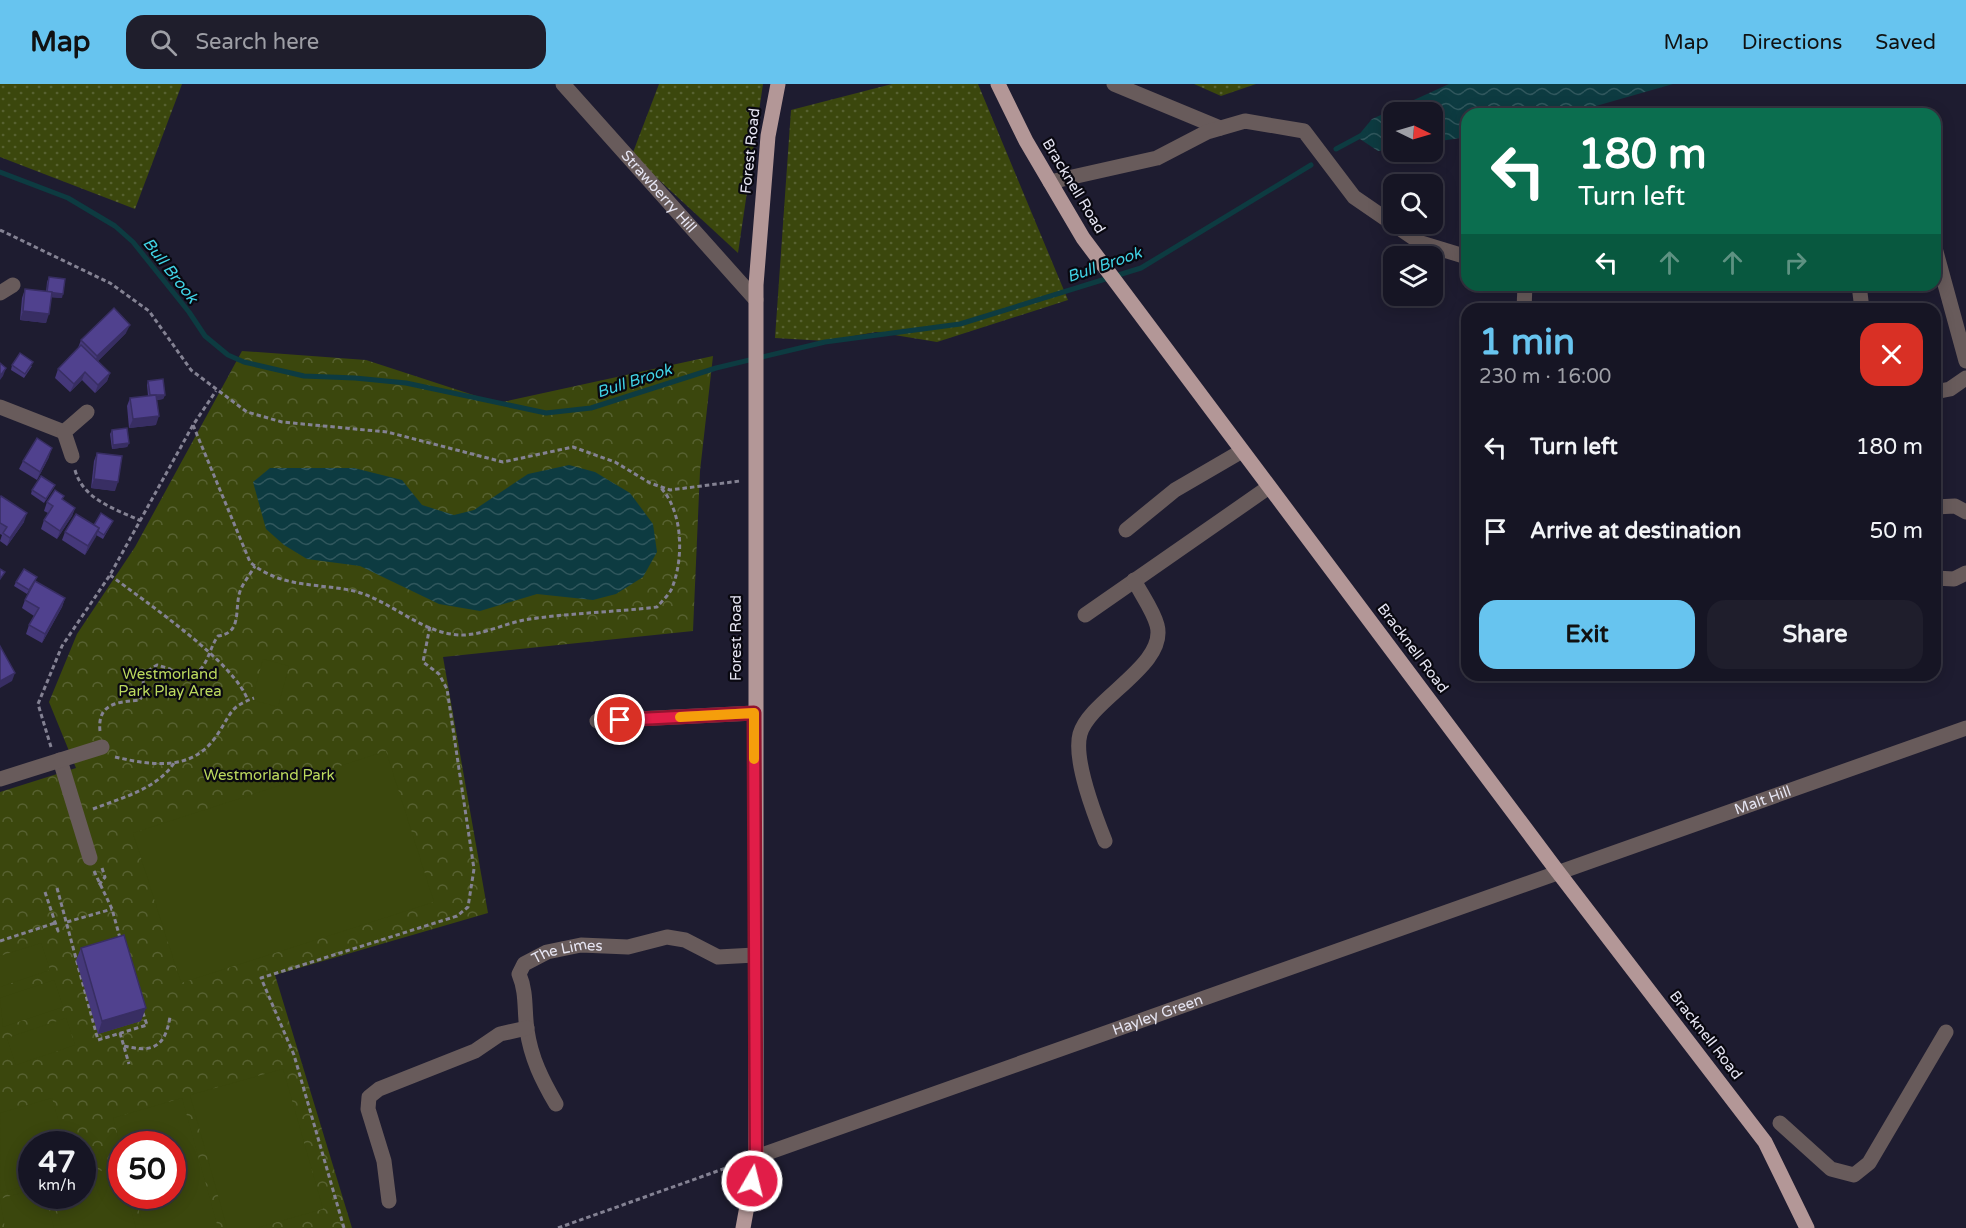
<!DOCTYPE html>
<html lang="en">
<head>
<meta charset="utf-8">
<style>
  :root { --surface:#161524; --page:#1f1e2c; --text:#f1f3f6; --muted:#9e9fa6; --line:#353441; --accent:#67c4ef }
  body { margin:0; font-family:"Varela Round",sans-serif; background:var(--page); color:var(--text); height:100vh; display:flex; flex-direction:column; font-size:22px; white-space:nowrap }
  * { box-sizing:border-box; margin:0 }
  p { font-size:20px; color:var(--muted) }
  .icon { flex:none; width:33px; height:33px; fill:none; stroke:currentColor; stroke-width:2; stroke-linecap:round; stroke-linejoin:round }
  .map { position:relative; flex:1; overflow:hidden }
  .details { position:absolute; left:1461px; top:219px; width:480px; height:378px; display:flex; flex-direction:column; background:var(--surface); border-radius:18px; box-shadow:0 3px 15px #0003,0 0 0 2px var(--line) }
  .details>* { flex:none }
  .banner { position:absolute; left:1461px; top:24px; width:480px; height:183px; border-radius:18px; box-shadow:0 3px 15px #0003,0 0 0 2px var(--line); background:#0b6e4f; color:#fff; overflow:hidden }
  .needle { width:39px; rotate:95deg }
  .fabs { position:absolute; left:1383px; top:18px; display:grid; gap:12px }
  .fabs a { display:grid; place-items:center; width:60px; height:60px; border-radius:12px; background:var(--surface); box-shadow:0 3px 15px #0003,0 0 0 2px var(--line); font-size:30px }
  .speed { position:absolute; left:18px; top:1047px; display:flex; gap:12px; font-size:30px; font-weight:700; text-align:center }
  .speed>* { display:grid; place-content:center; width:78px; height:78px; border-radius:50%; background:var(--surface); box-shadow:0 3px 15px #0003,0 0 0 2px var(--line); line-height:1 }
  .speed small { font-size:15px; font-weight:400 }
  .speed .limit { border:9px solid #d22; background:#fff; color:#111 }
  .pin { position:absolute; display:grid; place-items:center; width:51px; height:51px; color:#fff; margin:-26px; border:3px solid #fff; border-radius:50%; box-shadow:0 2px 6px #0007 }
  .me { position:absolute; width:66px; margin:-33px; rotate:8deg; stroke-linejoin:round; filter:drop-shadow(0 0 4px #0008) }
  .turn { display:flex; align-items:center; gap:21px; height:126px; padding:0 18px; font-size:27px }
  .turn .icon { width:78px; height:78px; stroke-width:2.5 }
  .turn b { display:block; font-size:42px; line-height:51px }
  .lanes { display:flex; align-items:center; height:57px; padding:0 18px; background:#0003; justify-content:center; gap:30px; direction:ltr }
  .lanes .off { opacity:.35 }
  .round { display:grid; place-items:center; flex:none; width:63px; height:63px; border-radius:18px; background:var(--page) }
  .overview { display:flex; align-items:center; justify-content:space-between; height:102px; padding:0 18px }
  h1 { font-size:36px; font-weight:700; line-height:45px; color:var(--accent) }
  .button { display:flex; gap:12px; margin-top:auto; padding:12px 18px }
  .button a { flex:1; height:69px; border-radius:18px; background:var(--accent); color:#111; font-size:24px; font-weight:700; line-height:69px; text-align:center }
  .button a+a { background:var(--page); color:var(--text) }
  ul { padding:0; list-style:none }
  li { display:flex; align-items:center; gap:18px; height:84px; padding:0 18px }
  li div { flex:1 }
  li b { display:block; font-size:22px }
  li em { font-style:normal }
  header { display:flex; align-items:center; gap:36px; box-sizing:border-box; height:84px; padding:0 30px; background:var(--accent); color:#111 }
  header strong { font-size:28px }
  nav { display:flex; gap:33px; margin-inline-start:auto; font-size:21px }
  .search { width:420px; height:54px; background:var(--page); display:flex; align-items:center; gap:15px; box-sizing:border-box; padding:0 21px; border-radius:18px; color:var(--muted); font-size:22px }
  .map>svg:first-child { display:block }
  .grass { fill:url(#grass-dots) }
  .forest { fill:url(#forest-crowns); fill-rule:evenodd }
  .pitch { fill:#3b470d }
  .water { fill:url(#water-waves) }
  .lines { fill:none; stroke-linecap:round; stroke-linejoin:round }
  .stream { stroke:#0d3b41; stroke-width:5 }
  .path { stroke:#848293; stroke-width:3; stroke-dasharray:4.5 3; stroke-linecap:butt }
  .minor { stroke:#685b5b; stroke-width:15 }
  .major { stroke:#b39797; stroke-width:15 }
  .wall { fill:#45387a }
  .shaded-wall { fill:#382e63 }
  .building { fill:#50418e; stroke:#382e63; stroke-width:1.5 }
  .route-casing { stroke:#92132f; stroke-width:15 }
  .route { stroke:#e11d48; stroke-width:10 }
  .slow { stroke:#f59e0b; stroke-width:10 }
  .labels { text-anchor:middle; stroke-width:4.5; stroke-linejoin:round; paint-order:stroke }
  .street-label { font-size:15px; fill:#e6e5f3; stroke:#090810 }
  .park-label { font-size:15px; fill:#bcd95e; stroke:#090810 }
  .water-label { font-size:16px; font-style:italic; fill:#41d3e6; stroke:#090810 }
</style>
</head>
<body>
<header>
<strong>Map</strong>
<div class="search"><svg class="icon" aria-label="search" viewBox="0 0 24 24"><circle cx="10" cy="10" r="6"/><path d="M15 15l6 6"/></svg>Search here</div>
<nav><a>Map</a><a>Directions</a><a>Saved</a></nav>
</header>
<div class="map">
<svg width="1966" height="1144" viewBox="0 0 1966 1144">
  <defs>
    <pattern id="grass-dots" width="8" height="8" patternUnits="userSpaceOnUse" patternTransform="scale(1.5)"><rect width="8" height="8" fill="#3b470d"/><path d="M2 2h.1M6 6h.1" fill="none" stroke="#576131" stroke-width="1.8" stroke-linecap="round"/></pattern>
    <pattern id="forest-crowns" width="20" height="18" patternUnits="userSpaceOnUse" patternTransform="scale(1.5)"><rect width="20" height="18" fill="#3b470d"/><path d="M2 6a3 3 0 1 1 6 0M12 15a3 3 0 1 1 6 0" fill="none" stroke="#576131"/></pattern>
    <pattern id="water-waves" width="16" height="10" patternUnits="userSpaceOnUse" patternTransform="scale(1.5)"><rect width="16" height="10" fill="#0d3b41"/><path d="M0 5q4-4 8 0t8 0" fill="none" stroke="#30575d"/></pattern>
  </defs>
  <rect width="100%" height="100%" fill="#1e1c30"/>
  <!-- grass -->
  <g class="grass">
    <polygon points="0,0 182,0 135,125 0,73"/>
    <polygon points="659,0 763,0 738,169 632,71"/>
    <polygon points="892,0 978,0 1068,216 937,258 876,248 826,257 775,254 791,26"/>
    <polygon points="1194,0 1256,0 1221,12"/>
  </g>
  <!-- forest -->
  <path class="forest" d="M 242,267 L 366,276 L 498,319 L 713,272 L 700,387 L 693,547 L 443,573 L 488,829 L 275,891 L 352,1144 L 0,1144 L 0,708 L 76,684 L 49,618 L 77,550 L 135,463 ZM 32,1060 L 82,1060 L 82,1112 L 32,1112 ZM 122,1060 L 172,1060 L 172,1112 L 122,1112 Z"/>
  <!-- pitch -->
  <g class="pitch">
    <polygon points="263,575 289,582 278,623 252,616"/>
    <polygon points="386,667 434,818 181,899 133,749"/>
    <polygon points="41,859 50,886 0,903 0,872"/>
    <polygon points="54,896 63,923 3,943 0,914"/>
    <polygon points="66,934 75,961 16,981 7,954"/>
    <polygon points="283,985 323,1125 256,1144 227,1144 190,1011"/>
    <polygon points="52,1014 65,1060 32,1060 31,1100 1,1109 0,1029"/>
    <polygon points="182,1014 218,1144 144,1144 135,1112 172,1112 172,1060 122,1060 121,1063 113,1034"/>
    <polygon points="119,1082 122,1112 127,1112 136,1144 62,1144 53,1112 82,1112 83,1092"/>
    <polygon points="31,1106 32,1112 45,1112 54,1144 5,1144 0,1115"/>
  </g>
  <!-- water -->
  <g class="water">
    <polygon points="1449,0 1673,0 1568,30 1467,30 1467,53 1433,58 1432,28 1394,28 1393,65 1378,67 1357,53 1372,35"/>
    <polygon points="569,381 595,388 630,409 653,440 657,468 643,493 616,510 593,516 537,510 480,527 439,520 360,482 307,475 284,461 266,445 253,398 270,384 354,384 402,396 422,421 454,431 474,426 528,390"/>
  </g>
  <g class="lines">
    <!-- stream -->
    <g class="stream">
      <polyline points="1336,65 1364,50"/>
      <polyline points="0,88 68,114 115,142 133,158 189,228 205,252 228,271 244,278 304,292 355,294 406,299 546,329 591,324 716,284 825,258 960,240 1141,184 1311,81"/>
    </g>
    <!-- path -->
    <g class="path">
      <polyline points="0,146 110,199 149,227 191,286 247,328 282,338 387,348 503,378 573,363 615,378 650,399 670,406 740,397"/>
      <path d="M 193,341 L 250,478 C 280,504 317,499 354,507 C 390,516 421,549 459,551 C 482,552 507,538 530,535 C 572,529 615,528 657,523 C 662,517 669,511 672,504 C 684,474 683,428 661,404"/>
      <path d="M 75,386 C 83,416 116,425 141,437"/>
      <path d="M 110,491 C 144,517 236,579 248,617"/>
      <path d="M 100,647 C 97,619 118,618 140,616 C 149,599 134,594 157,581 L 170,585 L 180,594 C 209,591 206,569 218,552 C 241,549 235,529 239,511 C 241,501 250,491 255,482"/>
      <polyline points="51,663 38,620 62,562 110,491 193,341 216,307"/>
      <path d="M 115,673 C 154,682 195,688 219,648 C 232,628 230,623 254,614"/>
      <path d="M 93,725 C 121,714 157,705 174,679"/>
      <polyline points="94,787 112,825 120,854"/>
      <polyline points="99,801 105,793 102,784"/>
      <polyline points="57,804 98,956 147,941 143,929"/>
      <polyline points="45,808 58,847 55,847"/>
      <polyline points="67,838 112,825"/>
      <polyline points="0,857 55,839"/>
      <polyline points="120,949 129,980"/>
      <path d="M 124,962 C 153,969 165,963 170,933"/>
      <polyline points="344,1144 294,971 261,894 457,832 468,823 474,785 447,605 439,590 423,578 430,542"/>
      <polyline points="558,1144 740,1079"/>
    </g>
    <!-- minor -->
    <g class="minor">
      <path id="s1" d="M 563,0 L 756,216"/>
      <polyline points="1114,0 1220,44"/>
      <polyline points="1050,98 1157,74 1207,48 1245,37 1304,47 1354,113 1421,159 1467,173"/>
      <polyline points="1935,164 1966,277"/>
      <polyline points="1859,201 1862,225"/>
      <polyline points="0,209 13,201"/>
      <polyline points="1524,225 1525,201"/>
      <polyline points="1935,308 1950,305 1966,294"/>
      <polyline points="0,323 64,348"/>
      <polyline points="72,372 64,348 87,328"/>
      <polyline points="1935,423 1955,422 1966,428"/>
      <polyline points="1126,446 1175,406 1242,367"/>
      <polyline points="1935,494 1954,495 1966,489"/>
      <polyline points="1085,531 1269,403"/>
      <polyline points="597,637 754,629"/>
      <polyline points="60,676 90,774"/>
      <polyline points="0,695 102,663"/>
      <path d="M 1105,757 C 1095,732 1073,676 1080,650 C 1090,615 1168,581 1157,541 C 1153,526 1141,510 1134,496"/>
      <path id="s2" d="M 556,1020 C 542,996 531,974 527,946 C 524,926 527,909 519,890 L 524,880 L 547,868 L 581,861 L 628,863 L 667,853 L 685,856 L 718,873 L 755,871"/>
      <polyline points="1780,1039 1831,1085 1854,1091 1869,1079 1946,948"/>
      <path id="s3" d="M 756,1073 L 1966,644"/>
      <polyline points="389,1117 384,1077 368,1025 369,1013 379,1005 475,967 500,950 527,944"/>
    </g>
    <!-- major -->
    <g class="major">
      <polyline points="998,0 1026,57 1083,154 1558,788 1765,1058 1807,1144"/>
      <polyline points="743,1144 756,1073 756,201 768,52 778,0"/>
    </g>
  </g>
  <!-- wall -->
  <g class="wall">
    <polygon points="49,193 62,214 51,213 46,239 20,236 22,214 25,205 46,208 47,198"/>
    <polygon points="126,249 98,277 110,289 107,297 95,309 82,296 70,308 55,294 58,285 78,264 81,256"/>
    <polygon points="12,281 32,282 24,294 11,286"/>
    <polygon points="148,297 165,311 163,315 157,316 156,341 129,344 127,322 130,314 148,312 147,301"/>
    <polygon points="112,346 129,359 127,363 112,365 110,350"/>
    <polygon points="97,369 115,407 91,404 94,377"/>
    <polygon points="49,373 37,396 19,385 23,377"/>
    <polygon points="55,401 53,405 44,419 31,410 32,406"/>
    <polygon points="0,414 24,438 7,462 0,457 2,451 0,450"/>
    <polygon points="62,415 75,424 72,432 57,455 41,445 44,436 48,429 44,427 47,418"/>
    <polygon points="113,437 103,455 96,451 85,471 62,456 65,448"/>
    <polygon points="37,493 27,510 14,502 16,498"/>
    <polygon points="65,514 62,523 42,559 26,550 29,541 34,532 22,524 25,516"/>
    <polygon points="81,864 141,937 98,950 76,876"/>
  </g>
  <!-- shaded-wall -->
  <g class="shaded-wall">
    <polygon points="47,209 63,210 62,214 46,213"/>
    <polygon points="23,227 49,230 46,239 20,236"/>
    <polygon points="130,241 126,249 94,281 97,272"/>
    <polygon points="6,284 3,292 0,296 0,292"/>
    <polygon points="85,288 82,296 70,308 74,300"/>
    <polygon points="110,289 107,297 95,309 98,301"/>
    <polygon points="165,311 163,315 149,317 150,313"/>
    <polygon points="159,332 156,341 129,344 133,335"/>
    <polygon points="129,359 127,363 112,365 113,361"/>
    <polygon points="52,364 49,373 37,396 40,388"/>
    <polygon points="94,395 118,398 115,407 91,404"/>
    <polygon points="75,424 72,432 57,455 60,447"/>
    <polygon points="27,429 24,438 7,462 10,454"/>
    <polygon points="99,444 96,453 85,471 88,462"/>
    <polygon points="65,514 62,523 42,559 45,550"/>
    <polygon points="15,589 12,597 0,604 0,597"/>
    <polygon points="146,924 141,937 98,950 102,937"/>
  </g>
  <!-- building -->
  <g class="building">
    <polygon points="49,193 65,195 63,210 47,208"/>
    <polygon points="25,205 52,208 49,230 23,227"/>
    <polygon points="114,224 130,241 97,272 81,256"/>
    <polygon points="81,261 110,289 98,301 85,288 74,300 58,285"/>
    <polygon points="20,269 33,278 25,290 12,281"/>
    <polygon points="0,279 6,284 0,292"/>
    <polygon points="163,295 165,311 150,311 148,297"/>
    <polygon points="156,311 159,332 133,335 130,314"/>
    <polygon points="127,344 129,359 113,361 112,346"/>
    <polygon points="37,354 52,364 40,388 23,377"/>
    <polygon points="97,369 122,372 118,398 94,395"/>
    <polygon points="41,392 55,401 46,415 32,406"/>
    <polygon points="55,406 64,412 62,415 75,424 60,447 44,436 53,422 47,418"/>
    <polygon points="1,412 27,429 10,454 3,449 7,443 0,439 0,414"/>
    <polygon points="101,429 113,437 104,451 98,447 99,444 94,441"/>
    <polygon points="76,430 99,444 88,462 65,448"/>
    <polygon points="0,485 5,488 0,495"/>
    <polygon points="24,485 37,493 29,506 16,498"/>
    <polygon points="35,497 65,514 45,550 29,541 39,524 25,516"/>
    <polygon points="0,562 15,589 0,597"/>
    <polygon points="124,851 146,924 102,937 81,864"/>
  </g>
  <g class="lines">
    <!-- route casing -->
    <g class="route-casing">
      <polyline id="route" points="620,636 754,629 756,1073 752,1097"/>
    </g>
    <!-- route -->
    <use href="#route" class="route"/>
    <!-- slow -->
    <polyline class="slow" points="680,633 754,629 754,675"/>
  </g>
  <g class="labels">
    <!-- street labels -->
    <g class="street-label">
      <text transform="translate(750 67) rotate(-84)" y="5">Forest Road</text>
      <text transform="translate(1074 102) rotate(59)" y="5">Bracknell Road</text>
      <text dy="5" stroke="none"><textPath href="#s1" startOffset="144">Strawberry Hill</textPath></text>
      <text transform="translate(736 554) rotate(-90)" y="5">Forest Road</text>
      <text transform="translate(1413 564) rotate(53)" y="5">Bracknell Road</text>
      <text dy="5" stroke="none"><textPath href="#s3" startOffset="1068">Malt Hill</textPath></text>
      <text dy="5" stroke="none"><textPath href="#s2" startOffset="194">The Limes</textPath></text>
      <text dy="5" stroke="none"><textPath href="#s3" startOffset="426">Hayley Green</textPath></text>
      <text transform="translate(1706 951) rotate(52)" y="5">Bracknell Road</text>
    </g>
    <!-- park labels -->
    <g class="park-label">
      <text x="170" y="595">Westmorland<tspan x="170" dy="17">Park Play Area</tspan></text>
      <text x="269" y="696">Westmorland Park</text>
    </g>
    <!-- water labels -->
    <g class="water-label">
      <text transform="translate(1104 180) rotate(-19)" y="6">Bull Brook</text>
      <text transform="translate(171 186) rotate(52)" y="6">Bull Brook</text>
      <text transform="translate(634 296) rotate(-18)" y="6">Bull Brook</text>
    </g>
  </g>
</svg>
<div class="fabs">
<a><svg class="needle" viewBox="-14 -14 28 28"><path d="M0-13l5 13h-10z" fill="#e53935"/><path d="M0 13l5-13h-10z" fill="#9e9fa6"/></svg></a>
<a><svg class="icon" aria-label="search" viewBox="0 0 24 24"><circle cx="10" cy="10" r="6"/><path d="M15 15l6 6"/></svg></a>
<a><svg class="icon" aria-label="layers" viewBox="0 0 24 24"><path d="M12 4l9 5-9 5-9-5zM3 14l9 5 9-5"/></svg></a>
</div>
<div class="speed"><div>47<small>km/h</small></div><div class="limit">50</div></div>
<div class="pin" style="left:620px;top:636px;background:#d93025"><svg class="icon" aria-label="arrive" viewBox="0 0 24 24"><path d="M6 21V4h12l-3 4 3 4H6"/></svg></div>
<svg class="me" style="left:752px;top:1097px" viewBox="-20 -20 40 40"><circle r="17" fill="#e11d48" stroke="#fff" stroke-width="3"/><path d="M0-11L8 9 0 5-8 9z" fill="#fff"/></svg>
<div class="banner">
<div class="turn"><svg class="icon" aria-label="left" viewBox="0 0 24 24"><path d="M17 20v-9H6M10 6l-5 5 5 5"/></svg><div><b>180 m</b>Turn left</div></div>
<div class="lanes"><svg class="icon" aria-label="left" viewBox="0 0 24 24"><path d="M17 20v-9H6M10 6l-5 5 5 5"/></svg><svg class="icon off" aria-label="ahead" viewBox="0 0 24 24"><path d="M12 20V5M6 11l6-6 6 6"/></svg><svg class="icon off" aria-label="ahead" viewBox="0 0 24 24"><path d="M12 20V5M6 11l6-6 6 6"/></svg><svg class="icon off" aria-label="right" viewBox="0 0 24 24"><path d="M7 20v-9h11M14 6l5 5-5 5"/></svg></div>
</div>
<section class="details">
<div class="overview"><div><h1>1 min</h1><p>230 m · 16:00</p></div><a class="round" style="background:#d93025;color:#fff"><svg class="icon" aria-label="close" viewBox="0 0 24 24"><path d="M6 6l12 12M18 6L6 18"/></svg></a></div>
<ul>
<li><svg class="icon" aria-label="left" viewBox="0 0 24 24"><path d="M17 20v-9H6M10 6l-5 5 5 5"/></svg><div><b>Turn left</b></div><em>180 m</em></li>
<li><svg class="icon" aria-label="arrive" viewBox="0 0 24 24"><path d="M6 21V4h12l-3 4 3 4H6"/></svg><div><b>Arrive at destination</b></div><em>50 m</em></li>
</ul>
<div class="button"><a>Exit</a><a>Share</a></div>
</section>
</div>
</body>
</html>
